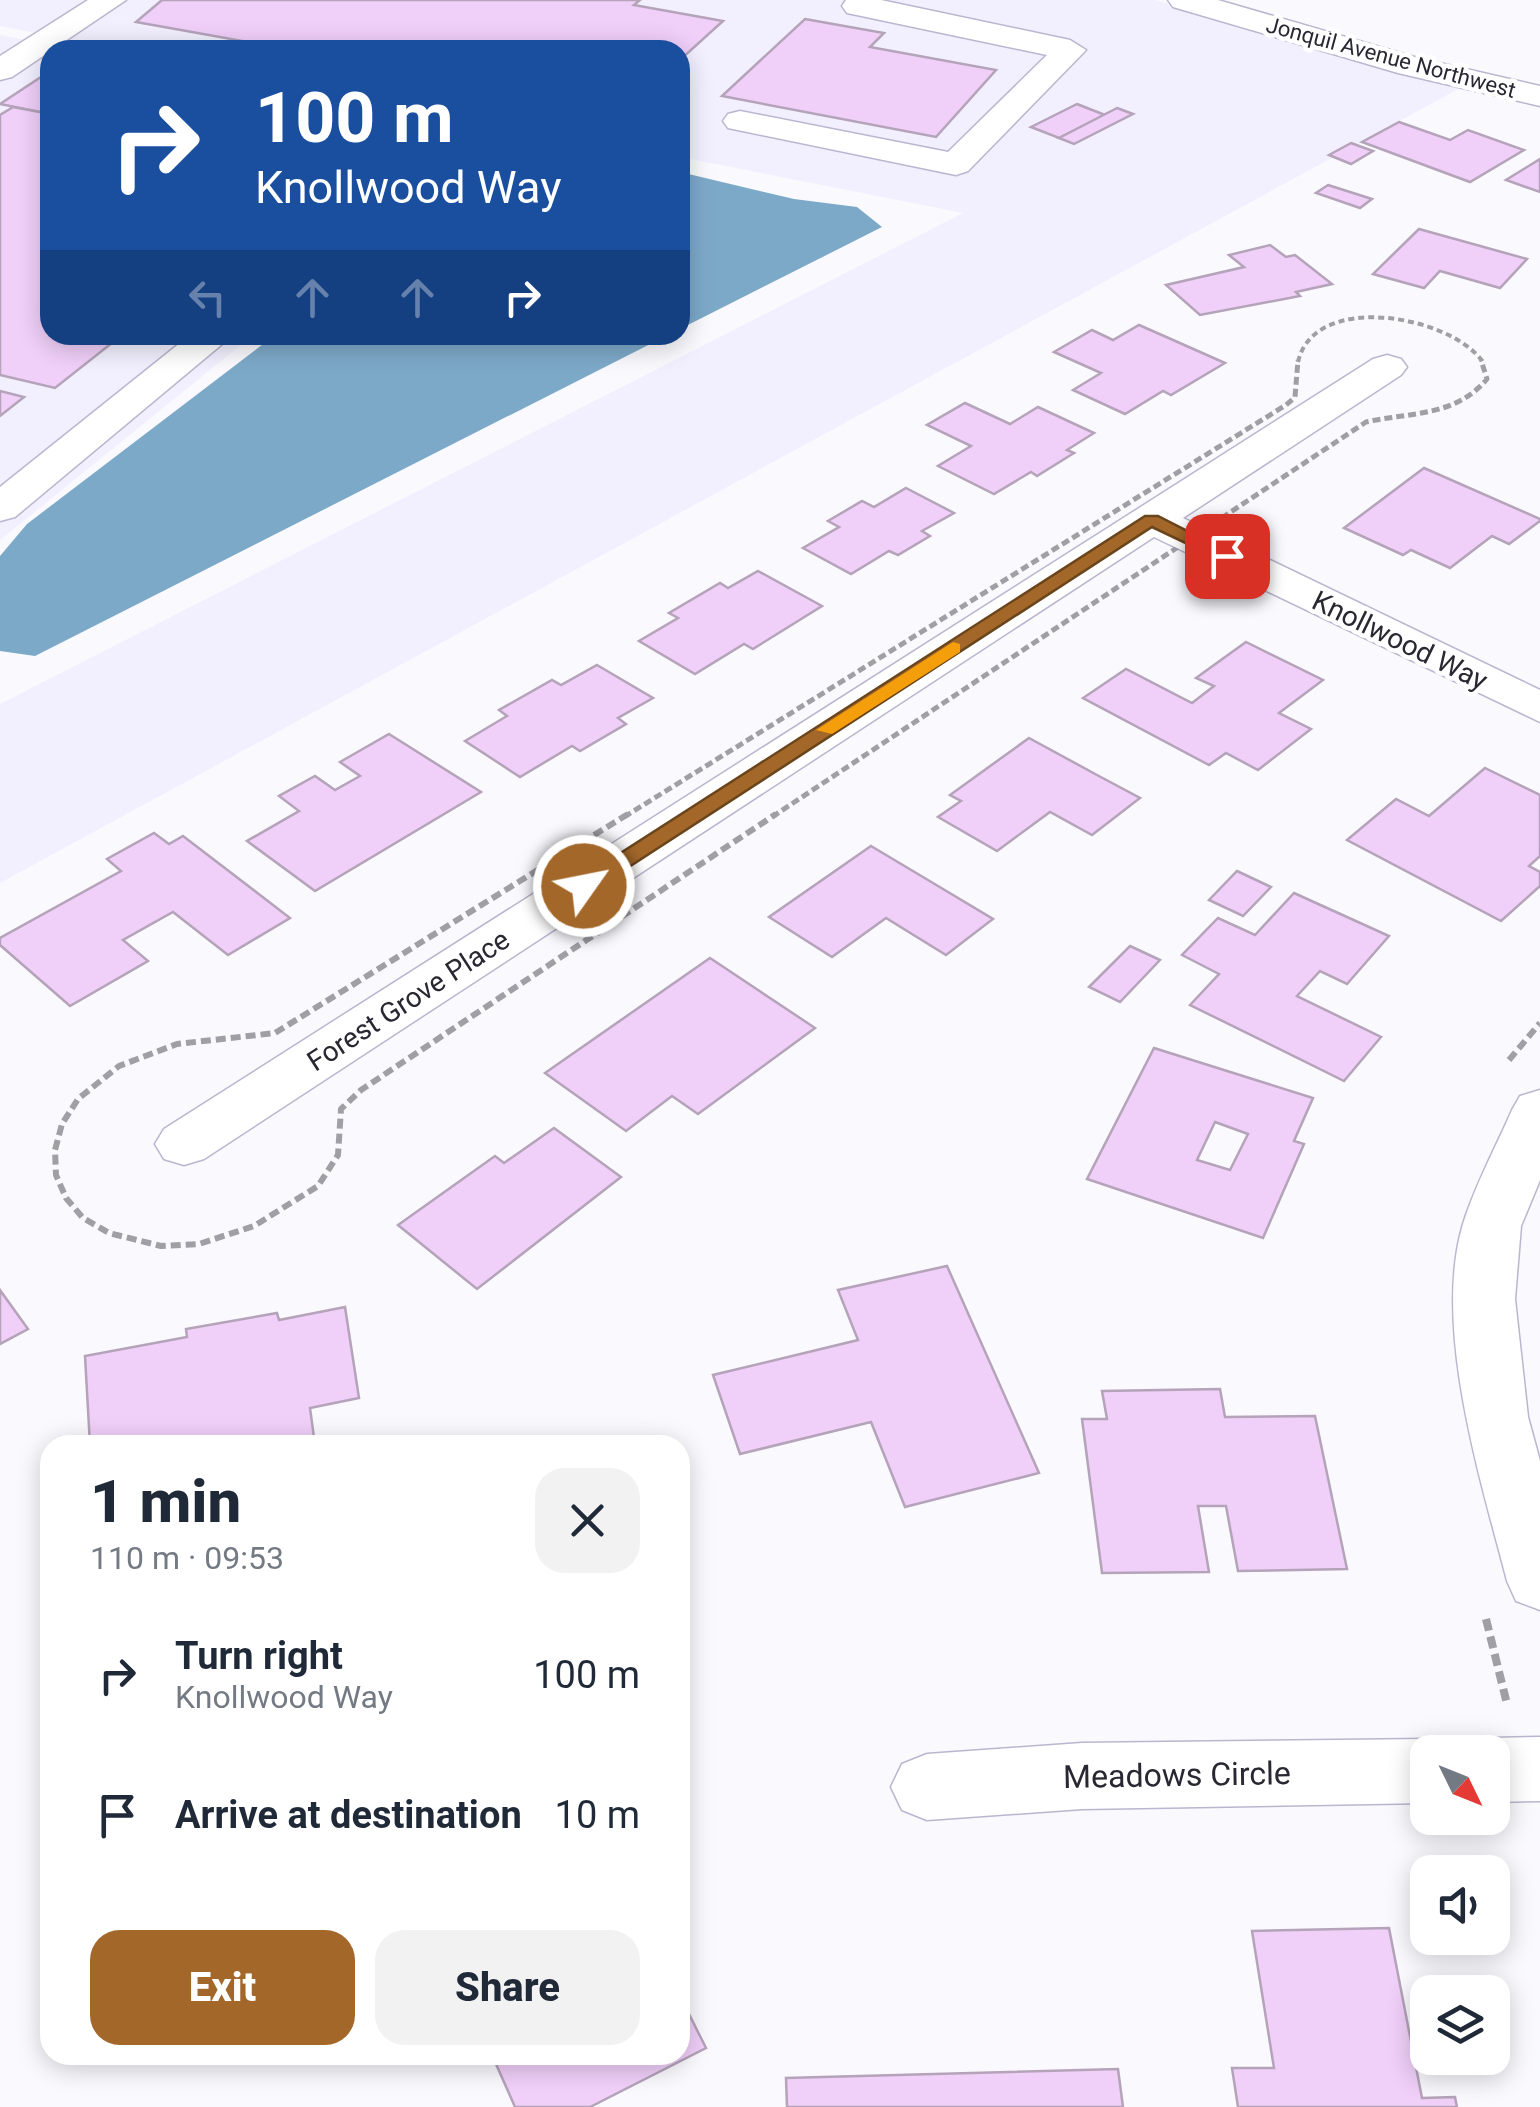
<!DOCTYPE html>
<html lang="en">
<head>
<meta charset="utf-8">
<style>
  :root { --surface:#fff; --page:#f2f2f3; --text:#1f2937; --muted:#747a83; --accent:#a36829 }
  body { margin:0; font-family:Roboto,sans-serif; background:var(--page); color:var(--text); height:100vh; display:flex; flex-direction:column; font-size:38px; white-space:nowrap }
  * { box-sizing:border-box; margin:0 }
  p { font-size:32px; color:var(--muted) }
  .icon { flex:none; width:55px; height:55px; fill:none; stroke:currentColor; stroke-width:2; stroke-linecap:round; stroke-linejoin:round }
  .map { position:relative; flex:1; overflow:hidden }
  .details { position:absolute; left:40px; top:1435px; width:650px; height:630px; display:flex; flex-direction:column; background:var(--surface); border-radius:30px; box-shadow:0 5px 25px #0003 }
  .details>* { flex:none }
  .top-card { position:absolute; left:40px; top:40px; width:650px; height:305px; border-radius:30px; box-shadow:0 5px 25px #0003; background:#1a4fa0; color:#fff; overflow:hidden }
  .needle { width:65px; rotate:133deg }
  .controls { position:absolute; left:1410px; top:1735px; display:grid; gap:20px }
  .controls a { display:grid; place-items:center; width:100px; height:100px; border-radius:20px; background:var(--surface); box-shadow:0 5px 25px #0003; font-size:50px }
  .pin { position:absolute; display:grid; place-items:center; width:85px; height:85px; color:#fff; margin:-42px; border-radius:20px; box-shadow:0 5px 15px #0006 }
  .me { position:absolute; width:110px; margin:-55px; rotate:57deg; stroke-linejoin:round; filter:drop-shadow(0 0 8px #0008) }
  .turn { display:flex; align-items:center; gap:35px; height:210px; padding:0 50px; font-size:45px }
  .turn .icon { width:130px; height:130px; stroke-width:2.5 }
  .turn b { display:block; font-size:70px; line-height:85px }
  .lanes { display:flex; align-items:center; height:95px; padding:0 50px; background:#0003; justify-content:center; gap:50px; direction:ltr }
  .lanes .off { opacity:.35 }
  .round { display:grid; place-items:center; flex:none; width:105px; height:105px; border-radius:30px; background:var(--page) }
  .summary { display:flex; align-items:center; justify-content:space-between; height:170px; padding:0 50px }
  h1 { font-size:60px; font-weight:800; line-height:75px }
  .cta { display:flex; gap:20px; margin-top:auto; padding:20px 50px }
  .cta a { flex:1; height:115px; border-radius:30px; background:var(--accent); color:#fff; font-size:40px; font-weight:800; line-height:115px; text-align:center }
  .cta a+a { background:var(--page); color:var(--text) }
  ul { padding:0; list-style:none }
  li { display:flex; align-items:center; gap:30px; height:140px; padding:0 50px }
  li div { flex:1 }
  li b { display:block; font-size:38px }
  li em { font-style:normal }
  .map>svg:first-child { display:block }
  .built { fill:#f2f0fe }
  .water { fill:#7da9c9 }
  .building { fill:#f0cff9; stroke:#b4a3b9; stroke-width:2.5; fill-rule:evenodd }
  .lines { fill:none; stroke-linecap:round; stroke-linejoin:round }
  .minor-casing { stroke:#bab6cf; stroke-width:3 }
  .path-far3 { stroke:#a09fa6; stroke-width:4; stroke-dasharray:6 4; stroke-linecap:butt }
  .path-far2 { stroke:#a09fa6; stroke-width:5; stroke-dasharray:8 4; stroke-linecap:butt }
  .path-far1 { stroke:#a09fa6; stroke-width:6; stroke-dasharray:10 5; stroke-linecap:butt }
  .path { stroke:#a09fa6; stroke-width:8; stroke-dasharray:12 6; stroke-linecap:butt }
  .minor { fill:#fff; fill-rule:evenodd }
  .route { fill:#a36829; stroke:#6a441b; stroke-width:2.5 }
  .slow { fill:#f59e0b }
  .labels { text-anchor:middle; stroke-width:9; stroke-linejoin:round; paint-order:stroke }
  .far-street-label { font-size:22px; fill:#292731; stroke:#fff }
  .street-label { font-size:28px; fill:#292731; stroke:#fff }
  .near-street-label { font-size:32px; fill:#292731; stroke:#fff }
</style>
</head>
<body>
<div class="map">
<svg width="1540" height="2107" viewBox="0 0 1540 2107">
  <rect width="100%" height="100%" fill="#faf9fe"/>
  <!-- built -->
  <g class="built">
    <polygon points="0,0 1154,0 1462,87 0,883 0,704 963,213 680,157 680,50 123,50 0,26"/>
    <polygon points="0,35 78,50 50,50 50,335 253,335 0,540"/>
  </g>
  <!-- water -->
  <g class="water">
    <polygon points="680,172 794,199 857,207 882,227 680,329"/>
    <polygon points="275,335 668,335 35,656 0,651 0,556 27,524"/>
  </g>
  <!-- building -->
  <g class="building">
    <polygon points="162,0 640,0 634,5 723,21 680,60 680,50 293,50 136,22"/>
    <polygon points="805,19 884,33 870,47 996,70 936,137 722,96"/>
    <polygon points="50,71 50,114 0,104"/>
    <polygon points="1077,104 1105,115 1059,138 1031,127"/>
    <polygon points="13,107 50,114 50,335 122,335 55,388 0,375 0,115"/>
    <polygon points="1117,108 1133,114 1074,144 1059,138"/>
    <polygon points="1399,122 1450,140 1468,130 1524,150 1470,182 1362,142"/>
    <polygon points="1351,143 1373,151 1351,164 1329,155"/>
    <polygon points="1540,159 1540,192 1506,180"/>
    <polygon points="1328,185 1372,199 1360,208 1316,193"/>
    <polygon points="1419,229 1527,259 1500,288 1440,271 1424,288 1373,274"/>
    <polygon points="1270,245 1286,257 1295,255 1332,284 1296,292 1300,296 1200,315 1166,285 1244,267 1229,255"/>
    <polygon points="1139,325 1164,336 1225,363 1171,395 1163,391 1125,414 1073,390 1101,373 1054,352 1092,330 1113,340"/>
    <polygon points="0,391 24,397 0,416"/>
    <polygon points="965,403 1010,424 1038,407 1094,433 1067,450 1074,453 1037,476 1031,472 994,494 938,466 971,446 927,425"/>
    <polygon points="1424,468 1540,519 1540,521 1509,544 1492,536 1450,568 1411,550 1403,555 1344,528"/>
    <polygon points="906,488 954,513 922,531 930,536 898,555 889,551 851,574 803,548 839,527 828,521 862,501 874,507"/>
    <polygon points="758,571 822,606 753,649 744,644 695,674 639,641 678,618 669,613 720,583 728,588"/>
    <polygon points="1246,642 1323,680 1279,713 1311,729 1258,770 1226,753 1209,765 1083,698 1126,669 1192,703 1214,686 1196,678"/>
    <polygon points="597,665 653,698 618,718 626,724 580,751 572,746 520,777 465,741 507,716 499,710 552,680 561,685"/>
    <polygon points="389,734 481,792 315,891 247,841 299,811 279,796 315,776 335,790 360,776 340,762"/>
    <polygon points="1029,738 1097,775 1140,798 1092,835 1050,812 997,851 938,817 961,801 950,795"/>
    <polygon points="1485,768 1540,795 1540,856 1529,866 1540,872 1540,886 1501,921 1347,840 1396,799 1429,816"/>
    <polygon points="154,833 169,844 183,836 290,918 228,955 173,912 123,940 148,961 70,1006 0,945 0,938 121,871 107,859"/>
    <polygon points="871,846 933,883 993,919 946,955 886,918 832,957 769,917"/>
    <polygon points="1237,871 1271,887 1243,916 1209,900"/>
    <polygon points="1294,893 1389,936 1347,984 1320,971 1297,996 1381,1037 1344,1081 1190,1005 1219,974 1182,955 1218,918 1255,935"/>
    <polygon points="1130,946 1160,960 1120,1002 1089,987"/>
    <polygon points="710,958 815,1028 698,1114 672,1096 626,1131 545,1073"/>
    <path d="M 1154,1048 L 1313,1098 L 1294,1141 L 1304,1144 L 1263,1238 L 1087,1179 ZM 1215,1122 L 1248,1134 L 1230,1170 L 1197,1160 Z"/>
    <polygon points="554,1128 621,1177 477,1289 398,1225 495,1156 504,1163"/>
    <polygon points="947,1266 1039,1473 905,1507 871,1422 740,1454 713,1375 858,1340 838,1290"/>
    <polygon points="0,1290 28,1329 0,1344"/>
    <polygon points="345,1307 359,1398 310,1408 315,1445 90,1445 85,1356 187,1337 186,1329 277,1313 279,1320"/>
    <polygon points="1220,1389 1225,1417 1315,1416 1347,1569 1238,1571 1226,1506 1198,1506 1209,1572 1102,1573 1082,1419 1107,1419 1102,1391"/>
    <polygon points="1389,1928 1422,2098 1455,2097 1457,2107 1238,2107 1232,2068 1274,2068 1252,1931"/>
    <polygon points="680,1996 706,2048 590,2107 515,2107 492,2055 680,2055"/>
    <polygon points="1118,2069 1123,2107 787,2107 786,2078"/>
  </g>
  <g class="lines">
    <!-- minor casing -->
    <g class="minor-casing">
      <g id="minor">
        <polygon points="88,0 126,0 12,77 0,80 0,56"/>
        <polygon points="846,0 881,0 1070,40 1086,50 968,171 956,175 728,128 723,121 728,114 740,111 948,152 1047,55 847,13 842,6"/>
        <polygon points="1168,0 1218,0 1418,58 1540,86 1540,106 1398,73 1173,7"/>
        <polygon points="190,335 233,335 15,517 0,521 0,487"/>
        <polygon points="1387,355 1401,359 1407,367 1401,375 1183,518 1540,690 1540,722 1154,537 204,1159 184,1165 164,1159 155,1144 164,1129 1373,359"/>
        <path d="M 1540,1090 L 1540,1180 L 1521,1226 L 1515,1299 L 1528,1417 L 1540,1461 L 1540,1610 L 1516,1601 L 1507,1581 C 1481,1480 1432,1327 1463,1224 C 1475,1185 1496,1147 1512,1110 L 1520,1096 Z"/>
        <polygon points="1540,1737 1540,1801 1492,1802 1492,1752 1464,1752 1467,1747 1492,1738"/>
        <polygon points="1428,1739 1455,1752 1428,1752 1428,1803 1082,1809 927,1820 902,1810 891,1787 902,1764 927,1754 1082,1743"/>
      </g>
    </g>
    <!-- path-far3 -->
    <path class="path-far3" d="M 1298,362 C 1314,291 1450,315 1483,362"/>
    <!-- path-far2 -->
    <g class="path-far2">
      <polyline points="624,817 1286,405 1295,397 1298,360"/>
      <path d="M 772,817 L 1366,422 C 1411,412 1455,417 1487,379 L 1481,360"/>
    </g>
    <!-- path-far1 -->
    <g class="path-far1">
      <polyline points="628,814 275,1033 177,1044 119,1066 78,1099 62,1124 55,1150 56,1175 66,1198 83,1218 109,1233 161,1246 199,1244 254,1226 318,1186 338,1155 341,1109 361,1090 776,814"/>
      <polyline points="1509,1060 1540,1023"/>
    </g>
    <!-- path -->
    <polyline class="path" points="1486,1619 1507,1704"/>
    <!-- minor -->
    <use href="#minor" class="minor"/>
  </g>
  <!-- route -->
  <polygon class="route" points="1145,516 1158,516 1236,556 1221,560 1152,527 592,891 577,891 577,881"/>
  <!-- slow -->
  <polygon class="slow" points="953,642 960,644 960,652 832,734 816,730"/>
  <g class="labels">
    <!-- far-street labels -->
    <g class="far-street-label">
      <text transform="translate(1391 57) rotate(15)" y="8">Jonquil Avenue Northwest</text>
    </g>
    <!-- street labels -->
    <g class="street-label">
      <text transform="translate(1400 640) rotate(26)" y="10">Knollwood Way</text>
      <text transform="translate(408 1000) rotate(-33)" y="10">Forest Grove Place</text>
    </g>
    <!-- near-street labels -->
    <g class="near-street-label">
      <text transform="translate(1177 1775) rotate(-1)" y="11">Meadows Circle</text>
    </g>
  </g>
</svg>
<div class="controls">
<a><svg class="needle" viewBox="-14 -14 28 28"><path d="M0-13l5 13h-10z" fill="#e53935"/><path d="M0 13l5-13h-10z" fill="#747a83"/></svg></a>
<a><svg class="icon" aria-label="sound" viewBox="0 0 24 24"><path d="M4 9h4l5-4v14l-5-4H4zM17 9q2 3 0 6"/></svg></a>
<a><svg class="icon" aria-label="layers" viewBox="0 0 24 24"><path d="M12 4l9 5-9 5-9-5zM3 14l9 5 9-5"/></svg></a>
</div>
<div class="pin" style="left:1227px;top:556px;background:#d93025"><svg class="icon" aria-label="arrive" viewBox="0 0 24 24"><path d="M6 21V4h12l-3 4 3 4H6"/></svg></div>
<svg class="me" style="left:584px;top:886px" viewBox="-20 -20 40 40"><circle r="17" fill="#a36829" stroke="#fff" stroke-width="3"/><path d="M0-11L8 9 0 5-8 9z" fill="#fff"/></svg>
<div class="top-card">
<div class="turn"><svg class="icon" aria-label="right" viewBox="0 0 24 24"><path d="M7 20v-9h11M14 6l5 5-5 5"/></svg><div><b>100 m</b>Knollwood Way</div></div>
<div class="lanes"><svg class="icon off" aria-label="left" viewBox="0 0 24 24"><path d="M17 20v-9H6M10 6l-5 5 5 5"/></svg><svg class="icon off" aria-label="ahead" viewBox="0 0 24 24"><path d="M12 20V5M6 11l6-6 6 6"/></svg><svg class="icon off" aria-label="ahead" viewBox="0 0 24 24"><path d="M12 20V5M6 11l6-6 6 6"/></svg><svg class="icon" aria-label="right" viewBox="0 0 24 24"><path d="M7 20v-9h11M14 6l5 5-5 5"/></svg></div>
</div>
<section class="details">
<div class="summary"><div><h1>1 min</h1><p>110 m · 09:53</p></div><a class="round"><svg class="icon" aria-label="close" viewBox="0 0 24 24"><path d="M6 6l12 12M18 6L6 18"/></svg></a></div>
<ul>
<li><svg class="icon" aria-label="right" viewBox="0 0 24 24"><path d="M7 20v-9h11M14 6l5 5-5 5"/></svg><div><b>Turn right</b><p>Knollwood Way</p></div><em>100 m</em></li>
<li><svg class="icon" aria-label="arrive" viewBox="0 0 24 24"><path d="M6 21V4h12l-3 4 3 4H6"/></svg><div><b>Arrive at destination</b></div><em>10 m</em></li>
</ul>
<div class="cta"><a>Exit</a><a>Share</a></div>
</section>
</div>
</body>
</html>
